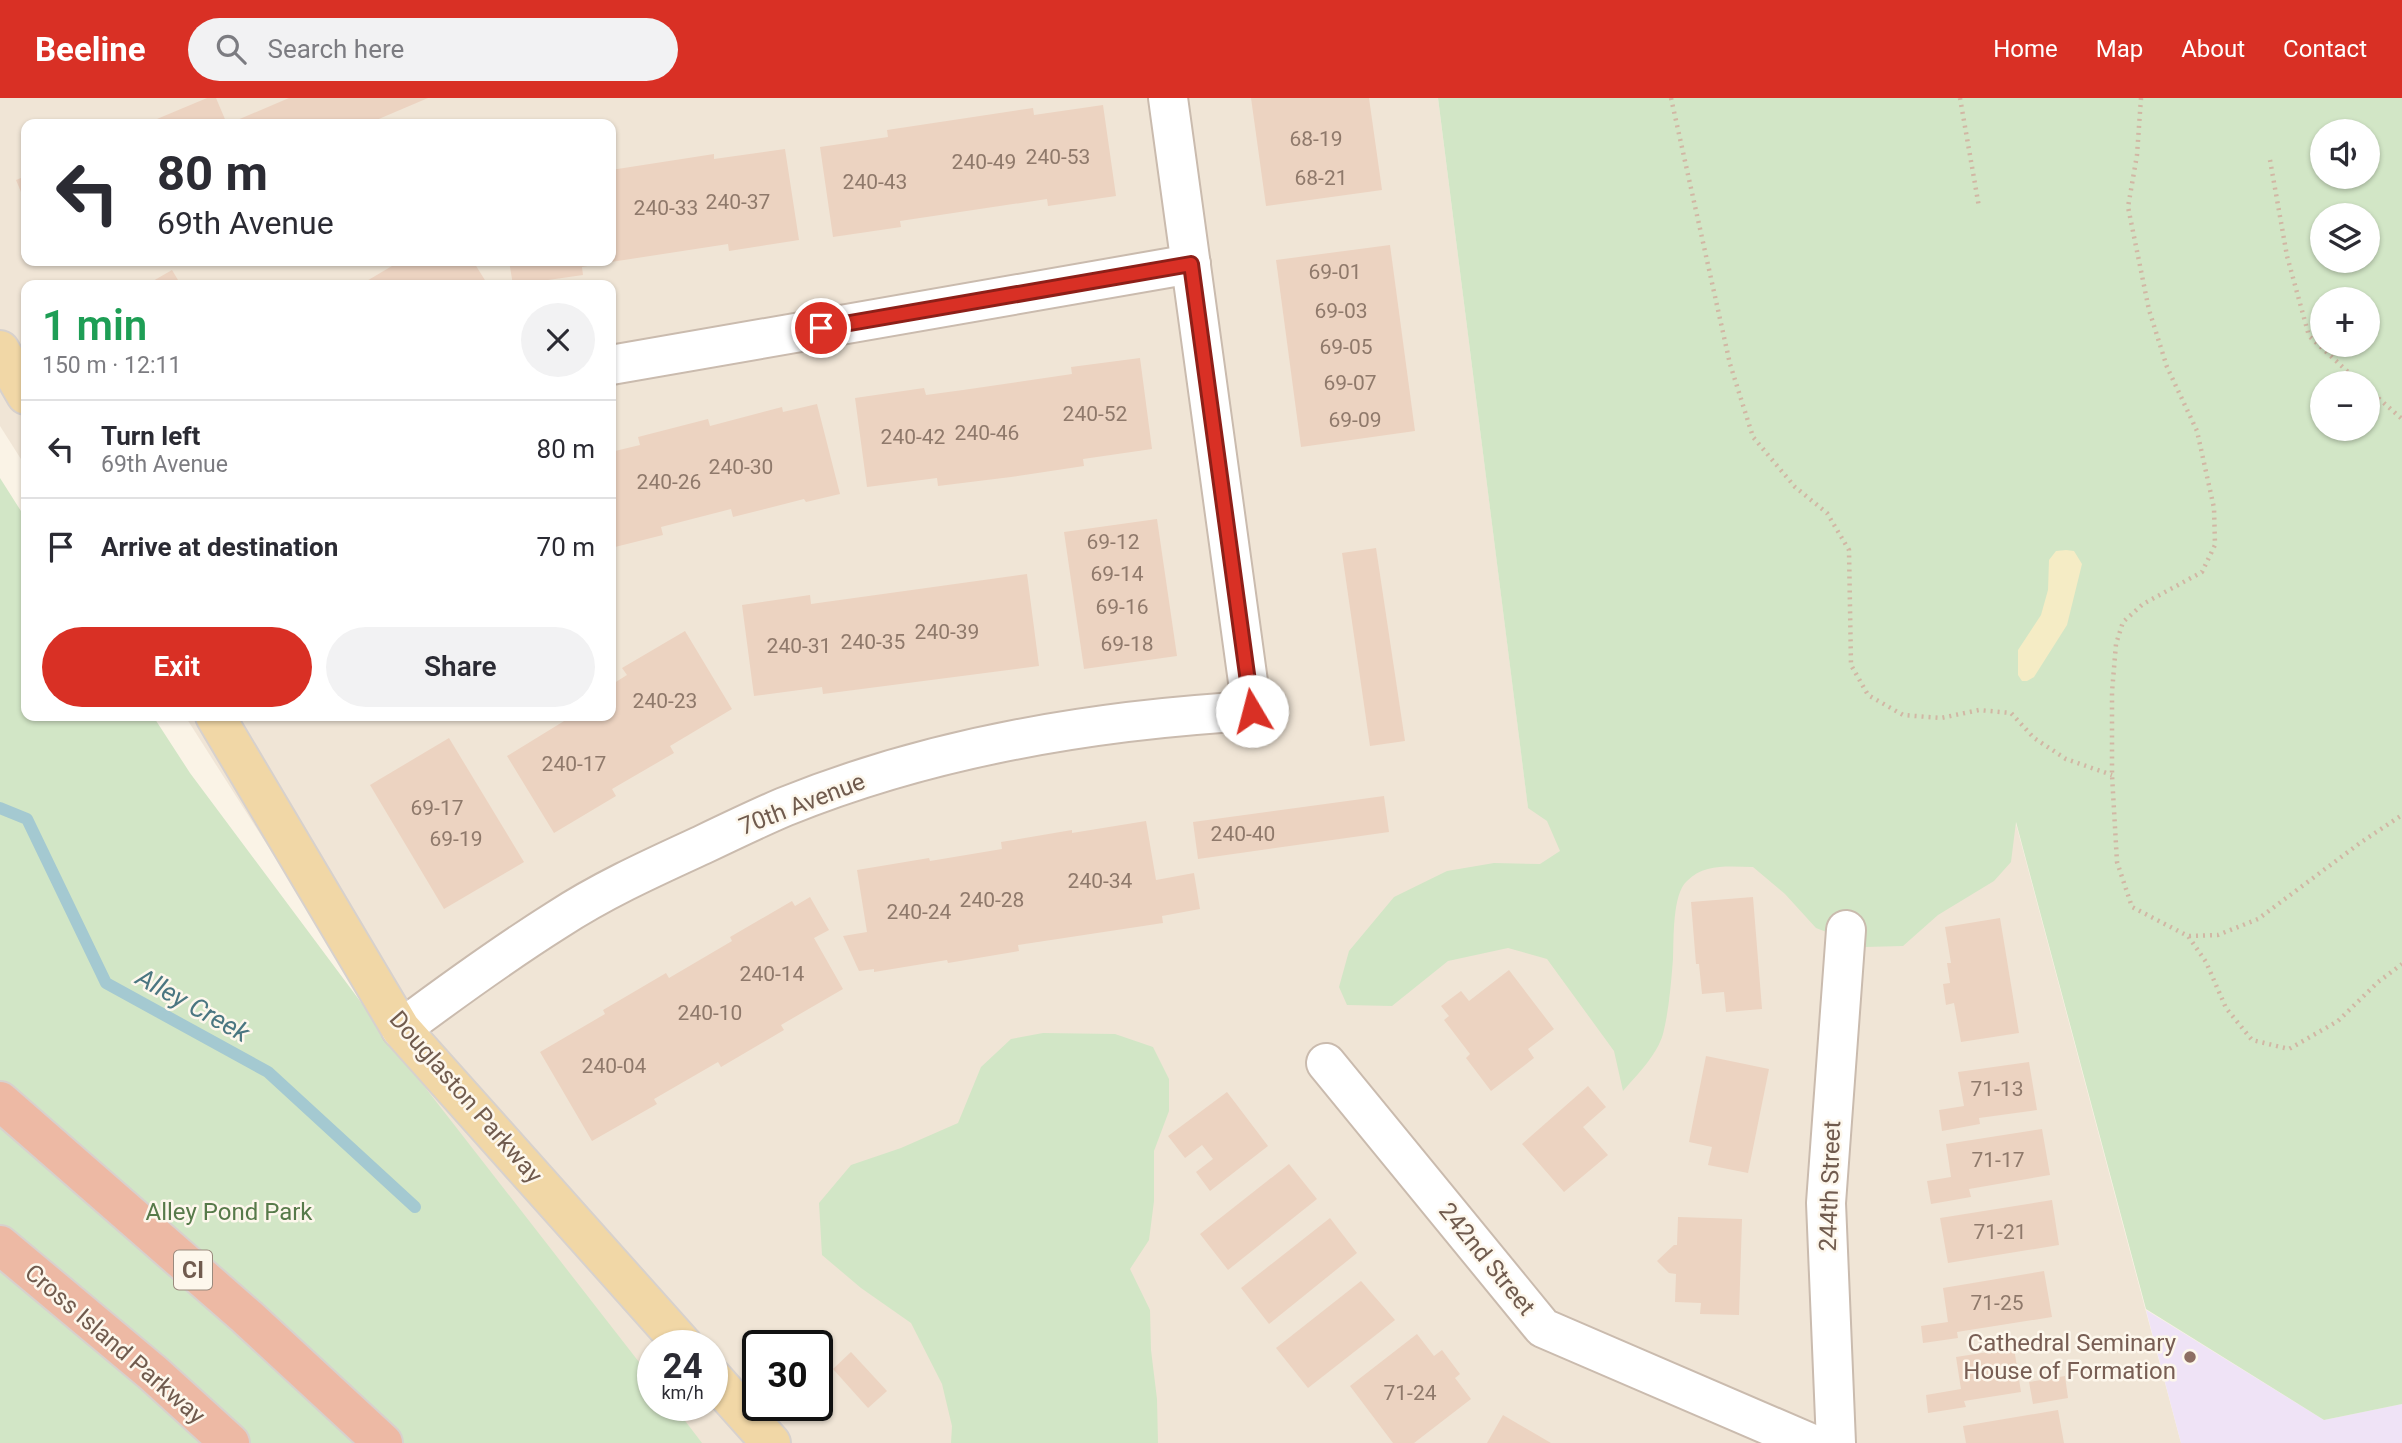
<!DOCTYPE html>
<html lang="en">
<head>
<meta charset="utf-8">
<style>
  :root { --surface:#fff; --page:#f2f2f3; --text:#2b2b33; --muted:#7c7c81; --line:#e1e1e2; --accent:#d93025 }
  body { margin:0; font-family:Roboto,sans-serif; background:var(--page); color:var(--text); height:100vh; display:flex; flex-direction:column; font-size:26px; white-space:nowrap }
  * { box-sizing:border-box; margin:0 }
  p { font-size:23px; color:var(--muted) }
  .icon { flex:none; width:38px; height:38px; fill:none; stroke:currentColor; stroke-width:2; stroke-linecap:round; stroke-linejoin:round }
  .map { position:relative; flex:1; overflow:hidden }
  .sheet { position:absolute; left:21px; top:182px; width:595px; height:441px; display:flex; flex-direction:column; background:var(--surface); border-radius:14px; box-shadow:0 2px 5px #0004 }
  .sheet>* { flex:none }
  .banner { position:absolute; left:21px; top:21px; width:595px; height:147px; border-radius:14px; box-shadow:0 2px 5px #0004; background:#fff; color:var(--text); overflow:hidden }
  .tools { position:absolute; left:2310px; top:21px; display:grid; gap:14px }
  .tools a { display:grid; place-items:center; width:70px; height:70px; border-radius:50%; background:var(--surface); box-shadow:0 2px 5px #0004; font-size:35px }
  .speed { position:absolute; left:637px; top:1232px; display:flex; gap:14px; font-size:35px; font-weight:700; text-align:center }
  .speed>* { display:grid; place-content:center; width:91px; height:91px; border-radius:50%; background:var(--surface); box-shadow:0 2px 5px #0004; line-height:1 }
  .speed small { font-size:18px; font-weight:400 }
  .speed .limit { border:4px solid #111; border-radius:10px; background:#fff; color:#111 }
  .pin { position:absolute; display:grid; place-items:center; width:60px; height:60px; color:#fff; margin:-30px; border:4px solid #fff; border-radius:50%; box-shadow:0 2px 7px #0007 }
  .me { position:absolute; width:77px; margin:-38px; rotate:352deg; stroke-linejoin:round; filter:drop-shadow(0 0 5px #0008) }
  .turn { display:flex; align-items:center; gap:24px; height:147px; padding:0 21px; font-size:32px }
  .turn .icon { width:91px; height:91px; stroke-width:2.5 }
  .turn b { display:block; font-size:49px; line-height:60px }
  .round { display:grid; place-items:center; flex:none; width:74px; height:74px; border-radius:37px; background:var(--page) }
  .summary { display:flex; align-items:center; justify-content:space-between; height:119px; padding:0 21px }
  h1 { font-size:42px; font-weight:600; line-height:52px; color:#1e9e55 }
  .cta { display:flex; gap:14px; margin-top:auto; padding:14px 21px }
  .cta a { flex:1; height:80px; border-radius:42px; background:var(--accent); color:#fff; font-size:28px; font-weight:600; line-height:80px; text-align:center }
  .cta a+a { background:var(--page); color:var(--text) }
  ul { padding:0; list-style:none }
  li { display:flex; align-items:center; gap:21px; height:98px; padding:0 21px; border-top:2px solid var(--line) }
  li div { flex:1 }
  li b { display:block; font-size:26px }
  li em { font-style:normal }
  header { display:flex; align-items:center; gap:42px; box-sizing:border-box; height:98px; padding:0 35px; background:var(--accent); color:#fff }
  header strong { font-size:33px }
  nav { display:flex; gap:38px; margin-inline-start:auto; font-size:24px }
  .search { width:490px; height:63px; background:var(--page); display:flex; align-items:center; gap:18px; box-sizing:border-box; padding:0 24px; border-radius:38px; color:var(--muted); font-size:26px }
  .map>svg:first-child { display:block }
  .residential { fill:#f0e5d6; fill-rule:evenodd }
  .education { fill:#efe3f6 }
  .green { fill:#d2e6c6; fill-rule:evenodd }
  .sand { fill:#f5ecc5 }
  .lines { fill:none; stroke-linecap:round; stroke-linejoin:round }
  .stream { stroke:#a4c9d1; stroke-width:12 }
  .building { fill:#ecd3c1 }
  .minor-casing { stroke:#cabbae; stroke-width:42 }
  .major-casing { stroke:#d7d1cd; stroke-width:42 }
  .highway-casing { stroke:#d7d1cd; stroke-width:42 }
  .path { stroke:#d1b7a4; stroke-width:4.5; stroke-dasharray:2 5; stroke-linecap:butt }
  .minor { stroke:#fff; stroke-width:38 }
  .major { stroke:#f1d7a6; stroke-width:38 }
  .highway { stroke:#edb9a4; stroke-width:38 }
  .route-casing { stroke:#8d1f18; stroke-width:18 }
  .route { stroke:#d93025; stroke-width:12 }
  .education-dot { fill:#8d6e63; stroke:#fdf7ec; stroke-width:2.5 }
  .labels { text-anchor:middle; stroke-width:5; stroke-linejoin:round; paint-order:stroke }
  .number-label { font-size:21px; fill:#8f796b }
  .shield { fill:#fdf7ec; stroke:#9a8a7d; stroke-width:2 }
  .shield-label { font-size:23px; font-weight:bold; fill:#705b4e }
  .street-label { font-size:24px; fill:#705b4e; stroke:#fdf7ec }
  .park-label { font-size:24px; fill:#577a4a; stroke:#fdf7ec }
  .education-label { font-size:24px; fill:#785e54; stroke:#fdf7ec; text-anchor:end }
  .water-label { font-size:26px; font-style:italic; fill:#4a7681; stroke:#fdf7ec }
</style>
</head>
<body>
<header>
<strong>Beeline</strong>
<div class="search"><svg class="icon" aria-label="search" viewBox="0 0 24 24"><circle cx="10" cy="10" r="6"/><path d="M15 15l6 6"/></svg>Search here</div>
<nav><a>Home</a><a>Map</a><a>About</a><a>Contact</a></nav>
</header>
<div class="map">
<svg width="2402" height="1345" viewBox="0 0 2402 1345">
  <rect width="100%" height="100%" fill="#faf3e6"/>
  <!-- residential -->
  <path class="residential" d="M 0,0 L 1438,0 L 1528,709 L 2015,722 L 2181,1345 L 701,1345 L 667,1307 L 712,1307 L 712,1248 L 653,1248 L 653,1291 L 518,1141 L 185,618 L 611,618 L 611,187 L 26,187 L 26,369 L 0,328 ZM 26,26 L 611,26 L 611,163 L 26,163 ZM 758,1248 L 817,1248 L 817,1307 L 758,1307 Z"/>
  <!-- education -->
  <polygon class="education" points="2146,1212 2324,1322 2402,1306 2402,1345 2181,1345"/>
  <!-- green -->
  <g class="green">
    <path d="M 1438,0 L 2402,0 L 2402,1306 L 2324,1322 L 2146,1211 L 2016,724 L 2011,764 L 1994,783 L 1938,817 L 1903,848 L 1865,849 L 1816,830 L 1785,796 L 1753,769 C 1730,769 1705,765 1687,783 C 1672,796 1674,842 1673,861 C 1671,886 1669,912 1663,936 C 1657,957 1637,977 1623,993 L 1614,953 L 1547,861 L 1508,850 L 1448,863 L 1392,908 L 1347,907 L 1339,889 L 1349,853 L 1394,799 L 1447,773 L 1494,765 L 1540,766 L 1560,753 L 1547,723 L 1528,710 ZM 2322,33 L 2368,33 L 2368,79 L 2322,79 ZM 2322,117 L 2368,117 L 2368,163 L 2322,163 ZM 2322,201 L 2368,201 L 2368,247 L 2322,247 ZM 2322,285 L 2368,285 L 2368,331 L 2322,331 Z"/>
    <polygon points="0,380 26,421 26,618 153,618 190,675 410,970 653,1282 653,1307 673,1307 702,1345 0,1345"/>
    <polygon points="1043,935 1115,936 1153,949 1169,981 1169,1013 1154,1053 1154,1103 1149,1142 1130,1171 1150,1212 1151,1252 1157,1301 1158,1345 951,1345 952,1328 942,1286 911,1225 861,1190 822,1157 819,1105 851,1067 901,1050 958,1025 981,969 1011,941"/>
  </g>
  <!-- sand -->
  <polygon class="sand" points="2066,452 2074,453 2082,466 2067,527 2034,579 2027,583 2022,583 2018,577 2018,552 2041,517 2048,492 2049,462 2056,453"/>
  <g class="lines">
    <!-- stream -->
    <polyline class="stream" points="0,710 27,721 106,885 268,974 415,1109"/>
  </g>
  <!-- building -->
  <g class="building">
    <polygon points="207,0 216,0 227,26 145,26"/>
    <polygon points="289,0 428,0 367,26 228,26"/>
    <polygon points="1251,0 1369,0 1382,92 1266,108"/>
    <polygon points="1103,7 1116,98 1048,108 1047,101 900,123 901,129 833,139 820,49 888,39 887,32 1033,10 1034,17"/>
    <polygon points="785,51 799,142 729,153 728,146 611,164 611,72 714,56 714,61"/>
    <polygon points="26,78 26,106 16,82"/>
    <polygon points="1390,147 1415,333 1301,349 1276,162"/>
    <polygon points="389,163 473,163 488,187 360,187 392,168"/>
    <polygon points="509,163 609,163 609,164 582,169 583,177 513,187"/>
    <polygon points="172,172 181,187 146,187"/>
    <polygon points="1140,260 1152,351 1083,361 1084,368 1011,379 938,388 937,380 867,389 855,300 924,290 926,297 963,292 1072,276 1071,269"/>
    <polygon points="817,306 840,396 806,404 804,401 733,419 731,411 661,429 663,437 611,450 611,354 640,347 638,339 708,321 710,328 782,309 783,314"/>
    <polygon points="1157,421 1177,558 1084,571 1064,434"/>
    <polygon points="1376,450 1405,643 1370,648 1342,455"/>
    <polygon points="1027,476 1039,568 823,596 822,589 754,598 742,507 810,497 811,506"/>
    <polygon points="685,533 732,611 670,648 674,655 612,691 616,698 554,735 507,658 569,620 568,618 611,618 611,587 627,577 622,570"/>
    <polygon points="449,640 524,764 444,811 370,687"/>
    <polygon points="1384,698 1389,734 1198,761 1193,724"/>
    <polygon points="1146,723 1156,782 1194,775 1200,811 1162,818 1163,825 1018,847 1019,853 948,865 947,862 874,874 874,871 859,873 843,838 867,834 857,772 929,760 930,763 1002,751 1001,744 1072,732 1072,735"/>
    <polygon points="810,799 829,832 814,840 843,891 781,927 784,932 721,969 718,964 654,1001 657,1006 592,1043 540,954 605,916 603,912 666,875 669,880 732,843 730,839 792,803 795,808"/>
    <polygon points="1753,799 1762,911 1726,914 1724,894 1702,896 1699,866 1696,866 1691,804"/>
    <polygon points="2000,820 2019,935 1961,944 1954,905 1946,907 1943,886 1950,885 1947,865 1951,865 1945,829"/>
    <polygon points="1509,872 1554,931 1528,951 1534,960 1491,993 1466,960 1470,956 1444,922 1449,918 1441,908 1461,893 1469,903"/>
    <polygon points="1706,958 1769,971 1748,1075 1708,1067 1712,1049 1689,1044"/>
    <polygon points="2029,964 2037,1012 1979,1020 1980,1026 1942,1033 1939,1012 1964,1008 1958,974"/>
    <polygon points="1588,988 1606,1009 1583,1029 1608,1057 1564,1094 1522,1046"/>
    <polygon points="1227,994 1268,1048 1210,1093 1196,1074 1213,1061 1202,1047 1185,1060 1168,1038"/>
    <polygon points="2042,1031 2050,1077 1969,1091 1971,1099 1931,1106 1927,1083 1951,1079 1946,1046"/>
    <polygon points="1289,1066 1317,1101 1228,1172 1200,1136"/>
    <polygon points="2052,1102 2059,1147 1948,1165 1940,1120"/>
    <polygon points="1678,1119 1742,1121 1739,1217 1700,1216 1701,1205 1675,1204 1676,1176 1669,1175 1657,1163 1674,1147 1677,1147"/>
    <polygon points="1330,1120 1357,1155 1269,1226 1241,1190"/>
    <polygon points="2044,1173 2052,1219 1957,1234 1958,1240 1923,1245 1921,1228 1948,1224 1943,1190"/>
    <polygon points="1361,1183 1395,1222 1308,1290 1276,1250"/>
    <polygon points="1417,1236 1434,1258 1442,1252 1460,1276 1455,1280 1471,1301 1414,1345 1393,1345 1350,1288"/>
    <polygon points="2014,1250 2021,1294 1964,1303 1966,1309 1928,1315 1926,1297 1961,1291 1956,1259"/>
    <polygon points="851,1254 887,1293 868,1310 833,1271"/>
    <polygon points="2065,1278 2068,1300 2033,1306 2029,1284"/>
    <polygon points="2058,1312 2064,1345 1966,1345 1963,1328"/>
    <polygon points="1503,1317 1551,1345 1487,1345"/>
  </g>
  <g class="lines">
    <!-- minor casing -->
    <g class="minor-casing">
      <g id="minor">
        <polyline points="611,267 1191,166"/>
        <path d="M 401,931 C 452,893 503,856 557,822 C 603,792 652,770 702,747 C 729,734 756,721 784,709 C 932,649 1093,622 1252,613 L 1168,0"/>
        <polyline points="1326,965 1543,1230 1810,1345"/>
        <polyline points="1836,1345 1826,1105 1846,832"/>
      </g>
    </g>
    <!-- major casing -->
    <g class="major-casing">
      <g id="major">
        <polyline points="0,252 26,297"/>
        <polyline points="215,618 401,931 684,1248"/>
        <polyline points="712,1279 771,1345"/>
      </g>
    </g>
    <!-- highway casing -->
    <g class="highway-casing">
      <g id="highway">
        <polyline points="0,1003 247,1219 383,1345"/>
        <polyline points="0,1147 153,1275 230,1345"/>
      </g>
    </g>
    <!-- path -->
    <g class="path">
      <polyline points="1671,0 1730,266 1753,339 1795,389 1827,415 1849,452 1851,567 1868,597 1903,617 1941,620 1979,612 2011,615 2034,640 2066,661 2112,677"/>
      <polyline points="1960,0 1979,109"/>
      <polyline points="2141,0 2137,57 2128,109 2149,212 2167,269 2197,333 2214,410 2215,447 2202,474 2143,506 2123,524 2116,546 2112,594 2112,677 2117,764 2132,809 2188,838 2206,864 2226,910 2252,942 2289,951 2338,923 2378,884 2402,866"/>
      <polyline points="2270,62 2287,158 2309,238 2360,285"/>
      <polyline points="2368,291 2402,321"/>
      <polyline points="2189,838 2218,837 2258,821 2360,745 2402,717"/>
    </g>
    <!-- minor -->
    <use href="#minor" class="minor"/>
    <!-- major -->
    <use href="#major" class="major"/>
    <!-- highway -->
    <use href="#highway" class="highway"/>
  </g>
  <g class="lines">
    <!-- route casing -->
    <g class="route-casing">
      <polyline id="route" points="821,230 1191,166 1252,613"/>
    </g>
    <!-- route -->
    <use href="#route" class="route"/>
  </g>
  <!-- markers -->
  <circle class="education-dot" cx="2190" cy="1259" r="7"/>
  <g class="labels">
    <!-- number labels -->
    <g class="number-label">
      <text x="1316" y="48">68-19</text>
      <text x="1058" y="66">240-53</text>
      <text x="984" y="71">240-49</text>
      <text x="1321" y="87">68-21</text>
      <text x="875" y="91">240-43</text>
      <text x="738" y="111">240-37</text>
      <text x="666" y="117">240-33</text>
      <text x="1335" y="181">69-01</text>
      <text x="1341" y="220">69-03</text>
      <text x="1346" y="256">69-05</text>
      <text x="1350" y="292">69-07</text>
      <text x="1095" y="323">240-52</text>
      <text x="1355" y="329">69-09</text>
      <text x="987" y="342">240-46</text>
      <text x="913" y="346">240-42</text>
      <text x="741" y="376">240-30</text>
      <text x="669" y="391">240-26</text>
      <text x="1113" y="451">69-12</text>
      <text x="1117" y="483">69-14</text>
      <text x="1122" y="516">69-16</text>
      <text x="947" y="541">240-39</text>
      <text x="873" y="551">240-35</text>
      <text x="1127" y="553">69-18</text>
      <text x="799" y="555">240-31</text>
      <text x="665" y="610">240-23</text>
      <text x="574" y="673">240-17</text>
      <text x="437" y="717">69-17</text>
      <text x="1243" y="743">240-40</text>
      <text x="456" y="748">69-19</text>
      <text x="1100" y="790">240-34</text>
      <text x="992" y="809">240-28</text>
      <text x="919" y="821">240-24</text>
      <text x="772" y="883">240-14</text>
      <text x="710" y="922">240-10</text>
      <text x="614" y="975">240-04</text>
      <text x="1997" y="998">71-13</text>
      <text x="1998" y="1069">71-17</text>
      <text x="2000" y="1141">71-21</text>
      <text x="1997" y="1212">71-25</text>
      <text x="1410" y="1302">71-24</text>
    </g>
    <!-- shield labels -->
    <rect class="shield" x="174" y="1152.5" width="38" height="39" rx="5"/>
    <g class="shield-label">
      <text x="193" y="1180">CI</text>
    </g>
    <!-- street labels -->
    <g class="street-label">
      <text transform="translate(802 706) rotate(-21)" y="8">70th Avenue</text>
      <text transform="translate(466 999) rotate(49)" y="8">Douglaston Parkway</text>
      <text transform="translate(1830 1088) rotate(-88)" y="8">244th Street</text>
      <text transform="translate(1487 1161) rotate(51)" y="8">242nd Street</text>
      <text transform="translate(115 1246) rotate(41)" y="8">Cross Island Parkway</text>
    </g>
    <!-- park labels -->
    <g class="park-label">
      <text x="229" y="1122">Alley Pond Park</text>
    </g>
    <!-- education labels -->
    <g class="education-label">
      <text x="2176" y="1253">Cathedral Seminary<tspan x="2176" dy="28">House of Formation</tspan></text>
    </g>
    <!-- water labels -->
    <g class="water-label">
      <text transform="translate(193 907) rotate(29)" y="9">Alley Creek</text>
    </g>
  </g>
</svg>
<div class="tools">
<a><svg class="icon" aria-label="sound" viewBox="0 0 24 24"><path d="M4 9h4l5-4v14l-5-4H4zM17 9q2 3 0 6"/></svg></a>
<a><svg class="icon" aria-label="layers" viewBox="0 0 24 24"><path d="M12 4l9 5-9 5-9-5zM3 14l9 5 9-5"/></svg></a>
<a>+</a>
<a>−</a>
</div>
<div class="speed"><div>24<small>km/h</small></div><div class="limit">30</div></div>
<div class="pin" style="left:821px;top:230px;background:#d93025"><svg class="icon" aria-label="arrive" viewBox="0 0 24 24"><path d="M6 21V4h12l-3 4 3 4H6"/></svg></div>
<svg class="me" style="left:1252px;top:613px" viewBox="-20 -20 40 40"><circle r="19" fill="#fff"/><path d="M0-13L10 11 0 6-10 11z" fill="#d93025"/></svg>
<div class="banner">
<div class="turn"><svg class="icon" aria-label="left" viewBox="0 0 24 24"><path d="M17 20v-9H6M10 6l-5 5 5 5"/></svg><div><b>80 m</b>69th Avenue</div></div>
</div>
<section class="sheet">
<div class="summary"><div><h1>1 min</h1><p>150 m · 12:11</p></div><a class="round"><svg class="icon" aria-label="close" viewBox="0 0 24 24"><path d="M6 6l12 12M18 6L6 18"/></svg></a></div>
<ul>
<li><svg class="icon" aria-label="left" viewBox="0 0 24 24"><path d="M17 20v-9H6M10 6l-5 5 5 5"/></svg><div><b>Turn left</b><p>69th Avenue</p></div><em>80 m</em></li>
<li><svg class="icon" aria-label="arrive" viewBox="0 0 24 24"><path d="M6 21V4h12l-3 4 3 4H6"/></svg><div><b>Arrive at destination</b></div><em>70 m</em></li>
</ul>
<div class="cta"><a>Exit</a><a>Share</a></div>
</section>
</div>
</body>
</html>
